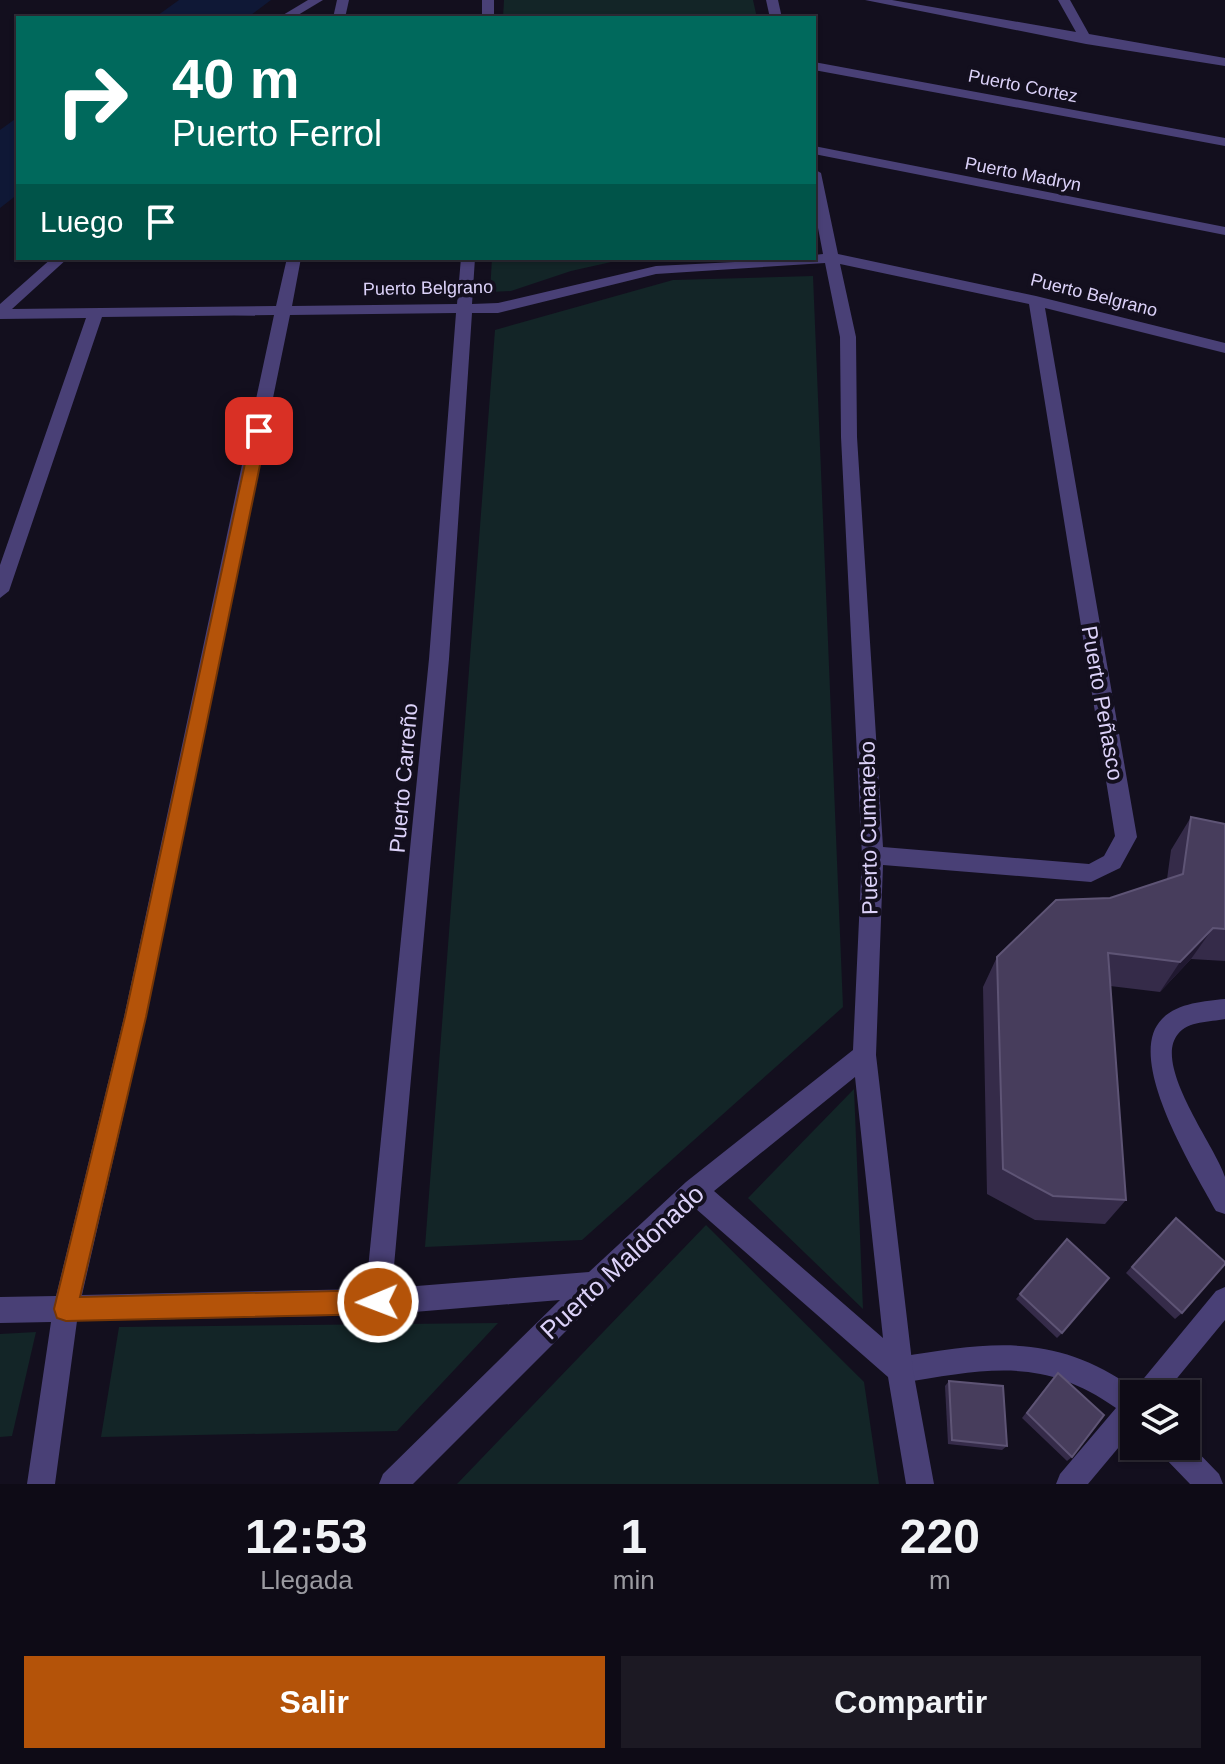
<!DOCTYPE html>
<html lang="es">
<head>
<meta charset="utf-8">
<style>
  :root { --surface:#0e0b16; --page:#1c1923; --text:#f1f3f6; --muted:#9b9ba1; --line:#2e2b35; --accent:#b45309 }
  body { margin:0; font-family:Arial,sans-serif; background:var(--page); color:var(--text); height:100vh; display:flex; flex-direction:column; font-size:30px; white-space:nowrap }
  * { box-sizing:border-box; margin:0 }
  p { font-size:26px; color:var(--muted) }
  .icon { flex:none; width:44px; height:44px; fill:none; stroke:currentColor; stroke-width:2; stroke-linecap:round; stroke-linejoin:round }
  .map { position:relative; height:1484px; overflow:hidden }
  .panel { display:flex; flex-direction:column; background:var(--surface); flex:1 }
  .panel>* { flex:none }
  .guide { position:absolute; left:16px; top:16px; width:800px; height:244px; border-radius:0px; box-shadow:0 2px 6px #0004,0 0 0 2px var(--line); background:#00695c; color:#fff; overflow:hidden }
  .fabs { position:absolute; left:1120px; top:1380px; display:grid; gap:16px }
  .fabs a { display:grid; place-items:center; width:80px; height:80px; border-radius:0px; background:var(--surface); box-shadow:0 2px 6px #0004,0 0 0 2px var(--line); font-size:40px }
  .pin { position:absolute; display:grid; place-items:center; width:68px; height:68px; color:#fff; margin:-34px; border-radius:16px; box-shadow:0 4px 12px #0006 }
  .me { position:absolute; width:88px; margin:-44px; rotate:269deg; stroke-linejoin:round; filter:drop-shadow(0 0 6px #0008) }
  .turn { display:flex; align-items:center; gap:28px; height:168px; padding:0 24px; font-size:36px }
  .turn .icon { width:104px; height:104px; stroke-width:2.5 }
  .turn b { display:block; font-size:56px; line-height:68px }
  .then { display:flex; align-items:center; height:76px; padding:0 24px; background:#0003; gap:16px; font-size:30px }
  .eta { display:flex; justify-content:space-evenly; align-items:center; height:136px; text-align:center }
  .eta b { font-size:48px; font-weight:600; line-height:56px }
  .cta { display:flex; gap:16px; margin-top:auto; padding:16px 24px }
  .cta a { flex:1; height:92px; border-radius:0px; background:var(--accent); color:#fff; font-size:32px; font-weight:600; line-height:92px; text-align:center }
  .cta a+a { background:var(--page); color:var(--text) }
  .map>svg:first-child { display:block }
  .green { fill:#132527 }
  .water { fill:#0f1836 }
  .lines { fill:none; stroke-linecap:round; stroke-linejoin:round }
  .service { fill:#494076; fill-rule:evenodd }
  .minor { fill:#494076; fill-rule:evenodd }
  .wall { fill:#352b49 }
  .shaded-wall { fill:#201830 }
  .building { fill:#473d5c; stroke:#5e5475; stroke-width:2 }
  .route { fill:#b45309; stroke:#753606; stroke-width:2 }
  .labels { text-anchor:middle; stroke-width:8; stroke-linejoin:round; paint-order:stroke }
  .far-street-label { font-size:18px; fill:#dcd2f9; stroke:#130f1e }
  .street-label { font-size:22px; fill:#dcd2f9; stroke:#130f1e }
  .near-street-label { font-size:26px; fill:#dcd2f9; stroke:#130f1e }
</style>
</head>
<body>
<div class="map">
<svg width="1225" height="1484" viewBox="0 0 1225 1484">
  <rect width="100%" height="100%" fill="#130f1e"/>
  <!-- green -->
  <g class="green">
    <polygon points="504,0 753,0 757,18 503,18"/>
    <polygon points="492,258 629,258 571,271 511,291 490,292"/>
    <polygon points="813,276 843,1007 582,1240 425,1247 495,330 673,280"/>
    <polygon points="854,1089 863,1309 748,1198"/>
    <polygon points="706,1225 864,1382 879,1484 457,1484"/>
    <polygon points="498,1323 397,1431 101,1437 119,1327"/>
    <polygon points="36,1332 12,1436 0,1437 0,1334"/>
  </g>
  <!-- water -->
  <g class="water">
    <polygon points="179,0 271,0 247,18 154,18"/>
    <polygon points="18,117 18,194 0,208 0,130"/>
  </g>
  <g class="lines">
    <!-- service -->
    <g class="service">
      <path d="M 1225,999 L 1225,1019 C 1210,1022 1188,1021 1178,1034 C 1152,1065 1216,1147 1225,1177 C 1225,1188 1225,1203 1225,1214 L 1216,1211 C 1195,1172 1123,1058 1162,1019 C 1177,1003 1205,1001 1225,999 Z"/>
      <path d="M 1225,1287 L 1225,1320 L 1164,1394 L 1134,1394 L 1134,1429 L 1088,1484 L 1056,1484 L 1060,1474 L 1116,1408 C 1041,1355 985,1370 900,1383 L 891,1379 L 887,1370 L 891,1361 L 900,1357 C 991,1342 1055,1332 1135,1389 L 1216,1291 Z"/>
      <polygon points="1186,1440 1219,1474 1223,1484 1190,1484 1163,1456 1159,1446 1186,1446"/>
    </g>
    <!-- minor -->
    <g class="minor">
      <polygon points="308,0 323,0 293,18 278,18"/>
      <polygon points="337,0 349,0 345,18 333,18"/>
      <rect x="482" y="0" width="12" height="18"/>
      <polygon points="766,0 778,0 782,18 770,18"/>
      <polygon points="865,0 892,0 1076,32 1058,0 1070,0 1089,34 1225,58 1225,66 1086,44"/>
      <polygon points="814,62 1225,138 1225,146 814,70"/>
      <polygon points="814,146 1225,227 1225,235 814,154"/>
      <path d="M 814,169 L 821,173 L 838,254 L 1036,296 L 1225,343 L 1225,353 L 1045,308 L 1137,837 L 1120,868 L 1091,882 L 883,865 L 876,1055 L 913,1370 L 934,1484 L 906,1484 L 888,1377 L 695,1208 L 604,1293 L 413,1484 L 379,1484 L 383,1474 L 560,1300 L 378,1315 L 77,1321 L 55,1484 L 27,1484 L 51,1322 L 0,1323 L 0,1297 L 56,1296 L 124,1017 L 274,315 L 102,317 L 9,591 L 0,598 L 0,565 L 86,318 L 0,319 L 0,304 L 52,258 L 68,258 L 12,309 L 276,306 L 287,258 L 301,258 L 292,306 L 457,304 L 461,258 L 475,258 L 472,304 L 498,303 L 656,266 L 814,258 L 814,255 L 823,254 L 814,207 ZM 825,263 L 840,337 L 841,437 L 862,855 L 853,1050 L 686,1182 L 589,1272 L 392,1288 L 449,659 L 472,313 L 498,313 L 656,274 ZM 840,264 L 1029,304 L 1115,836 L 1104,856 L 1089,864 L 883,847 L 857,437 L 856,337 ZM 456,313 L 429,659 L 366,1289 L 82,1295 L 146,1017 L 290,315 ZM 855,1077 L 883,1338 L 714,1191 Z"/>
    </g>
  </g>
  <!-- wall -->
  <g class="wall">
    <polygon points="1191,817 1225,824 1225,961 1191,959 1160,992 1110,986 1126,1200 1105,1224 1035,1220 987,1194 983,987 997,957 1110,898 1167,879 1171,850"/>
    <polygon points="1169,1224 1182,1313 1175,1319 1126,1273"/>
    <polygon points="1067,1239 1062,1333 1057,1338 1016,1299"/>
    <polygon points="1058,1373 1072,1457 1067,1461 1022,1418 1053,1378"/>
    <polygon points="949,1381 1007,1446 1002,1450 948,1444 945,1386"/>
  </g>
  <!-- shaded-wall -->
  <polygon class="shaded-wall" points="1213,928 1191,959 1160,992 1180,962"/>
  <!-- building -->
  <g class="building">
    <polygon points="1191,817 1225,824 1225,929 1213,928 1180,962 1108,953 1126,1200 1053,1196 1003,1169 997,957 1056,900 1110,898 1183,874"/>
    <polygon points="1176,1218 1225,1262 1225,1264 1182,1313 1132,1267"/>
    <polygon points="1067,1239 1109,1278 1062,1333 1020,1294"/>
    <polygon points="1058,1373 1104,1415 1072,1457 1027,1413"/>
    <polygon points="949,1381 1003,1386 1007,1446 952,1440"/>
  </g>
  <!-- route -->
  <polygon class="route" points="259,426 267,431 146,1017 80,1297 378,1290 386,1293 390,1302 386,1310 378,1314 66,1321 57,1318 54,1309 125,1017 252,431"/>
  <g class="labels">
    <!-- far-street labels -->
    <g class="far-street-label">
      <text transform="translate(1023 86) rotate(11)" y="6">Puerto Cortez</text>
      <text transform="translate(1023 174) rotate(11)" y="6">Puerto Madryn</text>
      <text transform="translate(428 288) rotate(-1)" y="6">Puerto Belgrano</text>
      <text transform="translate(1094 295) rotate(14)" y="6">Puerto Belgrano</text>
    </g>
    <!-- street labels -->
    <g class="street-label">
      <text transform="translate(1103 703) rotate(80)" y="8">Puerto Peñasco</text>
      <text transform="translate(403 778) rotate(-85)" y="8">Puerto Carreño</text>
      <text transform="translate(868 828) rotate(-91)" y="8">Puerto Cumarebo</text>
    </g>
    <!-- near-street labels -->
    <g class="near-street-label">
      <text transform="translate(622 1262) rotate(-43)" y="9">Puerto Maldonado</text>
    </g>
  </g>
</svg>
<div class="fabs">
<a><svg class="icon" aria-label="layers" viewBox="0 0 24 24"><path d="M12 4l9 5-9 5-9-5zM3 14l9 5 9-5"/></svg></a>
</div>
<div class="pin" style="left:259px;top:431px;background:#d93025"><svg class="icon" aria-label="arrive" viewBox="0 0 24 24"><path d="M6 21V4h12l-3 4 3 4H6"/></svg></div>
<svg class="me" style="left:378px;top:1302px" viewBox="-20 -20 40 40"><circle r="17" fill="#b45309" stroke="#fff" stroke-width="3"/><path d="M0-11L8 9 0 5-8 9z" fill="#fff"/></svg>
<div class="guide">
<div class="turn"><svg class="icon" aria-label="right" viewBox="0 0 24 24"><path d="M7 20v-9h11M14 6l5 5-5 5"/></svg><div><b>40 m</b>Puerto Ferrol</div></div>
<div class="then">Luego<svg class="icon" aria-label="arrive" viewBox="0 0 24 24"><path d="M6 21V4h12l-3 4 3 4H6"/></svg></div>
</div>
</div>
<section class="panel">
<div class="eta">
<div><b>12:53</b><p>Llegada</p></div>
<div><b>1</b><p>min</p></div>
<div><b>220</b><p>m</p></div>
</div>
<div class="cta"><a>Salir</a><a>Compartir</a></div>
</section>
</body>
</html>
